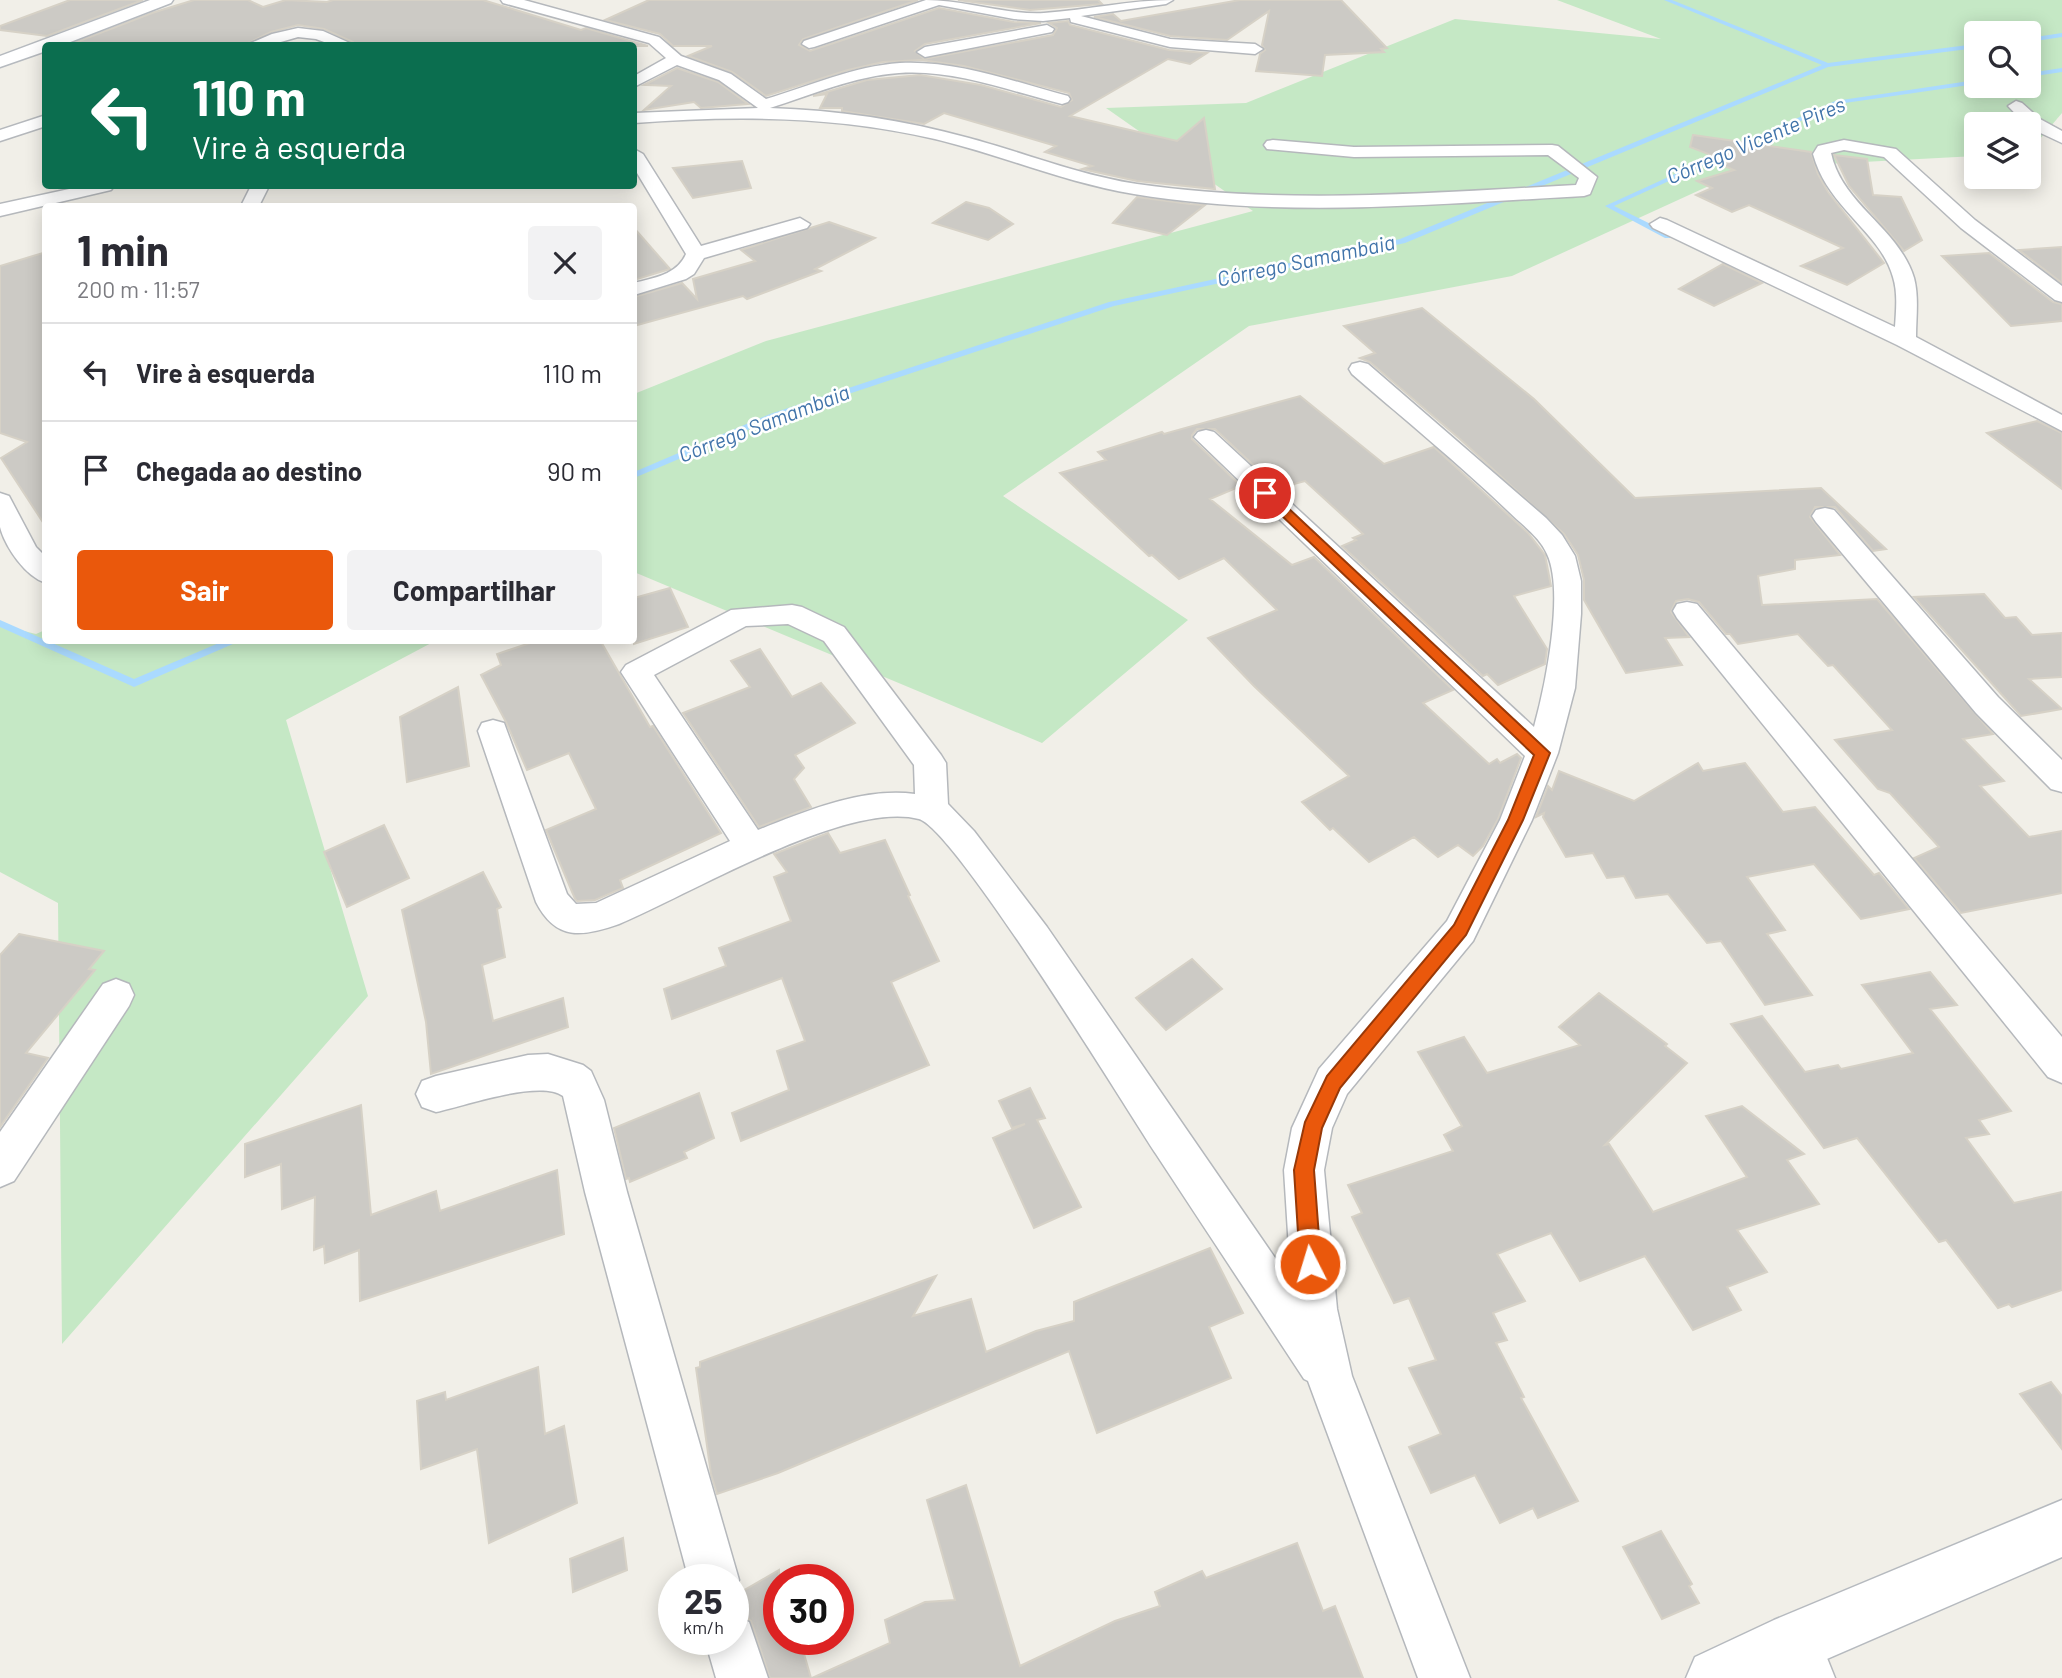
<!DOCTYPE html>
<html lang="pt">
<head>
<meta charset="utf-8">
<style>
  :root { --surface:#fff; --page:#f2f2f3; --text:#2b2b33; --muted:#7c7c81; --line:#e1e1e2; --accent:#ea580c }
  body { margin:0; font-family:Barlow,sans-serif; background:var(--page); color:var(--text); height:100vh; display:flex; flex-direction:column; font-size:26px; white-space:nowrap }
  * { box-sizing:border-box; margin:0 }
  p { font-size:23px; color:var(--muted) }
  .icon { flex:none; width:38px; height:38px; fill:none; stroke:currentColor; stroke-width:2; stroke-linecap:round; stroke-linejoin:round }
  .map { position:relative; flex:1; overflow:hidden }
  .panel { position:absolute; left:42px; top:203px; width:595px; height:441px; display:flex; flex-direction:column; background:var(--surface); border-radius:7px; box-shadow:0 4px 18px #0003 }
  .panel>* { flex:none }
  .hud { position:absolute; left:42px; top:42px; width:595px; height:147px; border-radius:7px; box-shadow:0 4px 18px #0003; background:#0b6e4f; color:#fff; overflow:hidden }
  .buttons { position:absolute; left:1964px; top:21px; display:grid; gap:14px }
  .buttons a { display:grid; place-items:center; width:77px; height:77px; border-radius:7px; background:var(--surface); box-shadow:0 4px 18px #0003; font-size:35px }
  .speed { position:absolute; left:658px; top:1564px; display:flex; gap:14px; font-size:35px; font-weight:700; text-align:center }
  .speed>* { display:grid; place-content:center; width:91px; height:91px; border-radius:50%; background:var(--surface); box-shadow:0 4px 18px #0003; line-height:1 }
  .speed small { font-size:18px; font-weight:400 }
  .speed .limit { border:10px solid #d22; background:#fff; color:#111 }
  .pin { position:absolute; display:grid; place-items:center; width:60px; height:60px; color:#fff; margin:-30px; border:4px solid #fff; border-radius:50%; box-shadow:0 2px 7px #0007 }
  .me { position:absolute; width:77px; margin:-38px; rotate:355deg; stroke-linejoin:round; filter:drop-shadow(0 0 5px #0008) }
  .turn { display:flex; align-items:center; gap:24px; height:147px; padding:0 35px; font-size:32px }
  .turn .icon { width:91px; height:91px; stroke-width:2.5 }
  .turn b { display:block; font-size:49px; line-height:60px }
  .round { display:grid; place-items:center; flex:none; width:74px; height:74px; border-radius:7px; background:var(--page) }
  .head { display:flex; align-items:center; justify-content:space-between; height:119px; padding:0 35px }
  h1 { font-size:42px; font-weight:700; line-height:52px }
  .button { display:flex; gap:14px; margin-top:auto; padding:14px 35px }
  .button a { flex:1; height:80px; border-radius:7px; background:var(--accent); color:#fff; font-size:28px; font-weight:700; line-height:80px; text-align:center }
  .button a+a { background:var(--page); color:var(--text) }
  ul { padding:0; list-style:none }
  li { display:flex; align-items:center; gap:21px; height:98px; padding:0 35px; border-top:2px solid var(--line) }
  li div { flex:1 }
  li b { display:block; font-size:26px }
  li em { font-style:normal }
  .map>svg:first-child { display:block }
  .green { fill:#c5e8c5; fill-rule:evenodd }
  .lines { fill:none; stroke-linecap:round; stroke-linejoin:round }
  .stream { fill:#aadaff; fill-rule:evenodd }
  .building { fill:#cccac5; stroke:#d6d1c6; stroke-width:2 }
  .street-casing { stroke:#b5b8bc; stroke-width:3 }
  .secondary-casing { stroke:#b6babf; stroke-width:3 }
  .street { fill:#fff; fill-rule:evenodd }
  .secondary { fill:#fff; fill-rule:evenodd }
  .route { fill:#ea580c; stroke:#983908; stroke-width:2 }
  .labels { text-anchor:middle; stroke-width:5; stroke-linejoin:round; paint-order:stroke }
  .far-water-label { font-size:21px; font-style:italic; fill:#4174aa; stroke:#fff }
</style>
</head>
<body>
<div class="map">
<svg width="2062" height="1678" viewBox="0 0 2062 1678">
  <rect width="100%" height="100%" fill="#f1efe8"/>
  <!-- green -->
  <g class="green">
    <path d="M 1557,0 L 2062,0 L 2062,113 L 2028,153 L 2028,124 L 1976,124 L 1976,156 L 1748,168 L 1512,276 L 1249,326 L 1003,496 L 1188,620 L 1042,743 L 634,572 L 634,394 L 766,341 L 1253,211 L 1106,108 L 1246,103 L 1455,19 L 1661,39 ZM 1976,33 L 2028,33 L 2028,86 L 1976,86 Z"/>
    <polygon points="0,625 36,634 45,630 46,640 435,641 286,720 368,996 62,1344 58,903 0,872"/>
  </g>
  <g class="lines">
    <!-- stream -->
    <g class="stream">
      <polygon points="1664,0 1672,0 1828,63 1976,44 1976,48 1828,67 1405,243 1114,306 776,418 634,478 634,472 770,414 1109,302 1400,239 1822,65"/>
      <polygon points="2062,33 2062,37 2028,42 2028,38"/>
      <polygon points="2062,68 2062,72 2028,77 2028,73"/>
      <polygon points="1976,80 1976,84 1838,104 1614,206 1671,234 1671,238 1665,238 1605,206 1835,101"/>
      <polygon points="0,620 134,679 226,640 242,640 134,687 0,627"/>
    </g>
  </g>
  <!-- building -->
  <g class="building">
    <polygon points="70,0 143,0 47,36 0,30 0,26"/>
    <polygon points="194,0 248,0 263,7 286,0 327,2 333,0 483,0 581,30 586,28 648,46 354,46 353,42 324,29 298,25 271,32 242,46 75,46 74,43 152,13"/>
    <polygon points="649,0 918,0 803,39 799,45 810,51 939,8 1014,22 1041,23 925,44 915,51 924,59 1053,35 1057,28 1049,23 1068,21 1070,25 1169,50 1207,53 1190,64 1168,59 1070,116 1177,141 1204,118 1215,189 1137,181 1082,169 1092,166 1045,152 1056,146 944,113 924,124 842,111 842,108 820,108 827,94 813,96 867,80 920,75 981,85 1061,107 1072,100 1069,93 964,66 921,60 883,62 848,70 766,96 732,72 688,56 712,46 673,46 660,34 605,20"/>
    <polygon points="958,0 1098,0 1102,4 1030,10"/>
    <polygon points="1240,0 1341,0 1387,48 1381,49 1384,52 1325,55 1322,76 1256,71 1260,54 1265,50 1262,45 1269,11 1227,40 1170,36 1094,17 1113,14 1121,21"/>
    <polygon points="677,68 718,82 748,104 701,108 694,102 644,110 671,86 644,85"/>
    <polygon points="1693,135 1811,152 1818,174 1828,192 1884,263 1847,285 1801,266 1843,248 1749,205 1732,212 1696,195 1712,188 1697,181 1734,170 1722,165 1729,162 1690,147"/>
    <polygon points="1834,155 1867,159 1873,195 1901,197 1922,240 1904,251 1849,186"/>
    <polygon points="742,161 751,188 693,198 673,168"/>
    <polygon points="1137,197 1190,204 1205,205 1167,235 1113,223"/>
    <polygon points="966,202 989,208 1013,224 988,240 933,223"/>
    <polygon points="829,222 875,238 815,269 821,271 771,290 747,299 743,296 634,326 634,297 682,283 697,299 693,279 755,261 741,250"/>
    <polygon points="634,228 670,269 634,280"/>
    <polygon points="2062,247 2062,283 2019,250"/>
    <polygon points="46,252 46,527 1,458 27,442 0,433 0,266"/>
    <polygon points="1989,253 2053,302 2062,304 2062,321 2011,326 1942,256"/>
    <polygon points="1723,264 1762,283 1714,306 1679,289"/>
    <polygon points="1422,308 1534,399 1635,498 1821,488 1886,549 1873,551 1835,507 1815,507 1810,517 1840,555 1795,560 1795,569 1758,576 1762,605 1877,599 1993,734 1963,739 2004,781 1980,786 2029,837 2062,831 2062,893 1961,913 1914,858 1939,847 1890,793 1878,789 1835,740 1892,730 1833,665 1828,666 1798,634 1738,644 1730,634 1726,634 1699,602 1688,599 1676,601 1671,612 1689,637 1665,638 1682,665 1626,673 1584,600 1584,580 1578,555 1564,534 1460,439 1370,362 1360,358 1375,353 1344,326"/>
    <polygon points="1300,396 1384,464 1434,447 1528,533 1545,555 1551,586 1514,596 1547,649 1545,664 1498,685 1487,674 1483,676 1342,546 1356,540 1353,538 1363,534 1305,481 1287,486 1273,474 1266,477 1215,429 1197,429 1192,435 1192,439 1241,486 1210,499 1292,565 1314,557 1453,690 1423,703 1489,764 1497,759 1500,763 1517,754 1521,758 1498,819 1483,846 1473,856 1458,845 1438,857 1414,837 1369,862 1333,828 1330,830 1302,802 1349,776 1254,686 1208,638 1277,610 1224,558 1179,579 1152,555 1149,556 1060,473 1106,460 1098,452 1162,432 1164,434"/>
    <polygon points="2037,421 2062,433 2062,489 1987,433"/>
    <polygon points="670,588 688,627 634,644 634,598"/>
    <polygon points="1984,594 2005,618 2016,617 2032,635 2062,633 2062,677 2029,679 2062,709 2021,716 1914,597"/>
    <polygon points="539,640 600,640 650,727 653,726 721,833 620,880 623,888 595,900 577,901 575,899 546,830 596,809 569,753 527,770 506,722 481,675 501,665 497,654"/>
    <polygon points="760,649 792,697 821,683 855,723 795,755 804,768 794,779 811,807 759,827 683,713 750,687 731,661"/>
    <polygon points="458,687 469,766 407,782 400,717"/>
    <polygon points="1698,763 1703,771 1745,763 1783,812 1815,807 1874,875 1879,873 1909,909 1861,919 1814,864 1747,877 1785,930 1767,934 1812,995 1765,1005 1721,941 1707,943 1668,894 1636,898 1624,876 1607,878 1593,853 1566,857 1543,817 1544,813 1536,817 1548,786 1552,790 1559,771 1634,801"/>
    <polygon points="384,825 409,878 347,907 324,852"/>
    <polygon points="828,833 840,853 885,840 910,895 908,896 939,961 891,982 929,1065 741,1141 732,1113 789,1090 777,1051 805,1041 782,978 672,1019 664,989 726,966 719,948 791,921 774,877 787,872 774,854"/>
    <polygon points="483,872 501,907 497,909 505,957 482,965 493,1021 563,998 568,1027 431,1074 426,1022 402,910"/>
    <polygon points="19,934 104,951 89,969 95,970 26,1053 48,1058 0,1127 0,955"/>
    <polygon points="1192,959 1222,989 1166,1030 1136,998"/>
    <polygon points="1930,972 1957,1005 1930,1009 2011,1111 1979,1120 1989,1134 1966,1138 2014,1203 2062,1192 2062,1290 2012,1307 2009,1304 1998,1308 1946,1240 1939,1242 1857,1138 1824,1148 1731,1024 1762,1016 1805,1072 1838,1065 1841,1069 1913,1053 1862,985"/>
    <polygon points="1599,993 1667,1044 1665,1046 1687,1063 1605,1145 1609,1144 1653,1212 1747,1177 1706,1116 1742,1106 1804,1154 1787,1160 1819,1204 1737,1230 1767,1272 1727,1287 1741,1310 1693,1330 1645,1256 1580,1281 1551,1233 1497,1254 1525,1301 1493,1313 1507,1340 1496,1343 1524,1397 1521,1398 1578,1501 1538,1518 1533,1508 1500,1523 1475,1475 1431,1493 1409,1447 1441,1434 1409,1368 1436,1360 1409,1298 1394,1303 1352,1217 1362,1213 1348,1185 1453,1151 1444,1135 1462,1126 1418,1052 1464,1037 1487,1073 1580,1045 1559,1027"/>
    <polygon points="1030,1088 1045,1118 1037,1120 1081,1207 1034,1228 993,1138 1025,1124 1012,1128 999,1101"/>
    <polygon points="699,1093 714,1138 684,1152 687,1158 630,1182 629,1178 626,1179 614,1128"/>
    <polygon points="361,1105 371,1215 436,1191 440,1211 557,1170 564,1234 360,1301 359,1250 325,1263 324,1246 314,1250 315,1197 282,1209 281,1164 245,1177 245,1144"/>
    <polygon points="1210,1248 1243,1313 1209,1327 1231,1378 1097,1433 1069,1351 778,1473 717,1494 711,1474 696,1368 700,1367 700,1362 936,1276 913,1316 971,1299 986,1352 1036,1331 1074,1321 1074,1302"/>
    <polygon points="538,1367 545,1434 564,1426 577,1503 489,1543 477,1449 421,1469 417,1401 445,1392 446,1400"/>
    <polygon points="2051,1382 2062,1396 2062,1449 2020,1394"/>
    <polygon points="966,1485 1020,1666 1115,1621 1160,1606 1155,1592 1173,1584 1202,1571 1206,1578 1297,1543 1323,1611 1335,1606 1363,1678 812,1678 890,1643 885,1620 925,1602 955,1600 927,1500"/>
    <polygon points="1661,1531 1692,1584 1689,1586 1699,1603 1662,1619 1623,1547"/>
    <polygon points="623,1538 627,1570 573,1592 570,1559"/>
    <polygon points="779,1570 779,1640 800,1640 811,1678 770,1678 751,1621 748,1619 741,1592"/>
  </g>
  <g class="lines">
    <!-- street casing -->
    <g class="street-casing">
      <g id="street">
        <path d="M 501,0 L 524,0 L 659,37 L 681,56 L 731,74 L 766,99 C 810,86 854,66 900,63 C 957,60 1014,82 1068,96 L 1070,99 L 1068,102 L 1062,104 C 1010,91 954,69 899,73 C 855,76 811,95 770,108 C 837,110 904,120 969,138 C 1025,153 1079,175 1137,184 C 1283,205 1430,193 1576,185 L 1579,178 L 1548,155 L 1354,157 L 1267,149 L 1264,145 L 1267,141 L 1273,140 L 1354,147 L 1552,145 L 1558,146 L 1597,177 L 1590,194 L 1584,196 C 1435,204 1283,219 1134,194 C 1066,183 1002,155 935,139 C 835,116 735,115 634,123 L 634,113 L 758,108 L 719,80 L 677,65 L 634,87 L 634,76 L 666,58 L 649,43 L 503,3 Z"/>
        <path d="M 926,0 C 966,0 1006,15 1044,13 C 1088,10 1129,0 1173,0 L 1166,4 L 1081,16 L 1170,39 L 1255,44 L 1263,49 L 1255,54 L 1170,47 L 1071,22 L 1070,18 L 1043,21 L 1014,19 L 939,5 L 814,47 L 809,48 L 802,44 L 804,41 Z"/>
        <polygon points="1047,25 1054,29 1052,32 925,57 917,52 925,47"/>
        <polygon points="298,28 323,31 352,44 335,46 316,39 298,37 267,46 244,46 272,34"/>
        <polygon points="2016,101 2022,103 2040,119 2062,131 2062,143 2028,127 2008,106"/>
        <polygon points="46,115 46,126 0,141 0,130"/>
        <path d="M 1844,140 L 1896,149 L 1975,220 L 2062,286 L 2062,302 L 2055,300 L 1961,228 L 1884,157 L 1844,150 L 1831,153 C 1842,205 1899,228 1914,278 C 1919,297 1916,318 1916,337 L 2062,415 L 2062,431 L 1897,345 L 1653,228 L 1650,224 L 1660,218 L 1667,220 L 1895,327 C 1896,311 1898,293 1893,277 C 1880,231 1828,209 1813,154 L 1818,146 Z"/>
        <path d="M 634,149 L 643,154 L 701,246 L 800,218 L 810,224 L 807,228 L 704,258 L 694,274 L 686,279 L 634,295 L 634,283 C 653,278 677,275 686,254 L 634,168 Z"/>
        <polygon points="83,186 114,186 111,190 0,216 0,204"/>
        <polygon points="251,186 269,186 259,206 241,206"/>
        <path d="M 1360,362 L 1368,364 L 1546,518 L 1562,535 L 1575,556 L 1581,581 L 1581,614 L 1575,688 L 1558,753 L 1532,820 L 1473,941 L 1347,1094 L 1332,1128 L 1324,1170 L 1337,1309 L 1352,1376 L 1470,1678 L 1418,1678 L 1308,1381 L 1304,1379 C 1255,1304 1205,1229 1156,1154 C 1125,1107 955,829 919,819 C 846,800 689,895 619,924 C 582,937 556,941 536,902 L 478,731 L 482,723 L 493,720 L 504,723 L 567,894 L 576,904 L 596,903 L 730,841 L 621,672 L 626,665 L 731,610 L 792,605 L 802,607 L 844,627 L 941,755 L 946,763 L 948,804 L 974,831 L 1047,927 L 1291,1281 L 1284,1170 L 1292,1128 L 1298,1115 L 1319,1069 L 1447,921 L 1500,820 L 1525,756 L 1194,437 L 1198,432 L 1206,430 L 1214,432 L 1534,727 C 1545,687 1565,592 1547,554 C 1540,537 1521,524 1508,511 C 1458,463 1404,419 1352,374 L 1349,369 L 1352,364 ZM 788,624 L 824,641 L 914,765 L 915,794 C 863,787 806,811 758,830 L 654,675 L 746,626 Z"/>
        <path d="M 0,493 L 9,496 L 36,547 L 46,557 L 46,583 C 26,577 5,547 0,527 C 0,517 0,504 0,493 Z"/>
        <polygon points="1825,508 1834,510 1998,697 2062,760 2062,792 2051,789 1976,713 1816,522 1812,516 1816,510"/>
        <polygon points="1687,602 1697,604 2062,1037 2062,1083 2048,1077 1677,618 1673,611 1677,604"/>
        <polygon points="116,979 129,984 134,995 129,1006 14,1181 0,1187 0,1132 103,984"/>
        <path d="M 548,1054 L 583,1065 L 591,1071 L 604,1100 L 627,1192 L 739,1580 L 733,1594 L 733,1580 L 689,1580 L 585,1192 L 563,1096 C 540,1079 464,1106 436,1112 L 422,1107 L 416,1094 L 422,1081 L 436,1076 L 528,1055 Z"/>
        <polygon points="733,1615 749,1622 768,1678 716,1678 705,1640 733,1640"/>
        <polygon points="1795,1615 1813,1623 1835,1678 1783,1678 1769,1641 1777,1623"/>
      </g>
    </g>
    <!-- secondary casing -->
    <g class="secondary-casing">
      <g id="secondary">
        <polygon points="150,0 173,0 171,3 60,46 46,46 46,51 0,67 0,56"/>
        <polygon points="2062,1500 2062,1557 1783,1678 1686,1678 1695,1657 1774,1620"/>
      </g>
    </g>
    <!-- street -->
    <use href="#street" class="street"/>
    <!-- secondary -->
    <use href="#secondary" class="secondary"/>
  </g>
  <!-- route -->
  <polygon class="route" points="1265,490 1270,491 1550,753 1523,820 1466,935 1340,1088 1322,1128 1314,1170 1321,1264 1318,1272 1310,1275 1303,1272 1300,1264 1294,1170 1305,1122 1327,1076 1454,925 1508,820 1534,755 1261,496 1261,491"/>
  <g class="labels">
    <!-- far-water labels -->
    <g class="far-water-label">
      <text transform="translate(1756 141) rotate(-23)" y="7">Córrego Vicente Pires</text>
      <text transform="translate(1306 261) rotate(-12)" y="7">Córrego Samambaia</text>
      <text transform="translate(764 424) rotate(-21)" y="7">Córrego Samambaia</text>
    </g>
  </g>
</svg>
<div class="buttons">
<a><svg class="icon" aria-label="search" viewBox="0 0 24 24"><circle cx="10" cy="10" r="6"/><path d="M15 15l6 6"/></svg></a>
<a><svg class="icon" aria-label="layers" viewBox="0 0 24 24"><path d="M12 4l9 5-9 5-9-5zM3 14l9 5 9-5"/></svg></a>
</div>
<div class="speed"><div>25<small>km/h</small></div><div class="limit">30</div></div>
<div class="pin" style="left:1265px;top:493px;background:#d93025"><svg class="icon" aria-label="arrive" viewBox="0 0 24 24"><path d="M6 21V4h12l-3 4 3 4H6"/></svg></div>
<svg class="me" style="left:1310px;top:1264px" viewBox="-20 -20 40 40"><circle r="17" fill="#ea580c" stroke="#fff" stroke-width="3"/><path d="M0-11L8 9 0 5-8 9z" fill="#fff"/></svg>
<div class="hud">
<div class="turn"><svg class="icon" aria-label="left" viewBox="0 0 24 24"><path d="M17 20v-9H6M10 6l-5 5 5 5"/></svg><div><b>110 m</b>Vire à esquerda</div></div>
</div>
<section class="panel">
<div class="head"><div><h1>1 min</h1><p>200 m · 11:57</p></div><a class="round"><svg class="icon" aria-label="close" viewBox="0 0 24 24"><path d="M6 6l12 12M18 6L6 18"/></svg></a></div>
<ul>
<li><svg class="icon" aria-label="left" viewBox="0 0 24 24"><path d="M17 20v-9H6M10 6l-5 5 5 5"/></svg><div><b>Vire à esquerda</b></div><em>110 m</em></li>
<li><svg class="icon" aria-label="arrive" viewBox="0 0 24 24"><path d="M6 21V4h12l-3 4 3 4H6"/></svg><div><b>Chegada ao destino</b></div><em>90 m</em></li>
</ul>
<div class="button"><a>Sair</a><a>Compartilhar</a></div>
</section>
</div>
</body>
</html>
